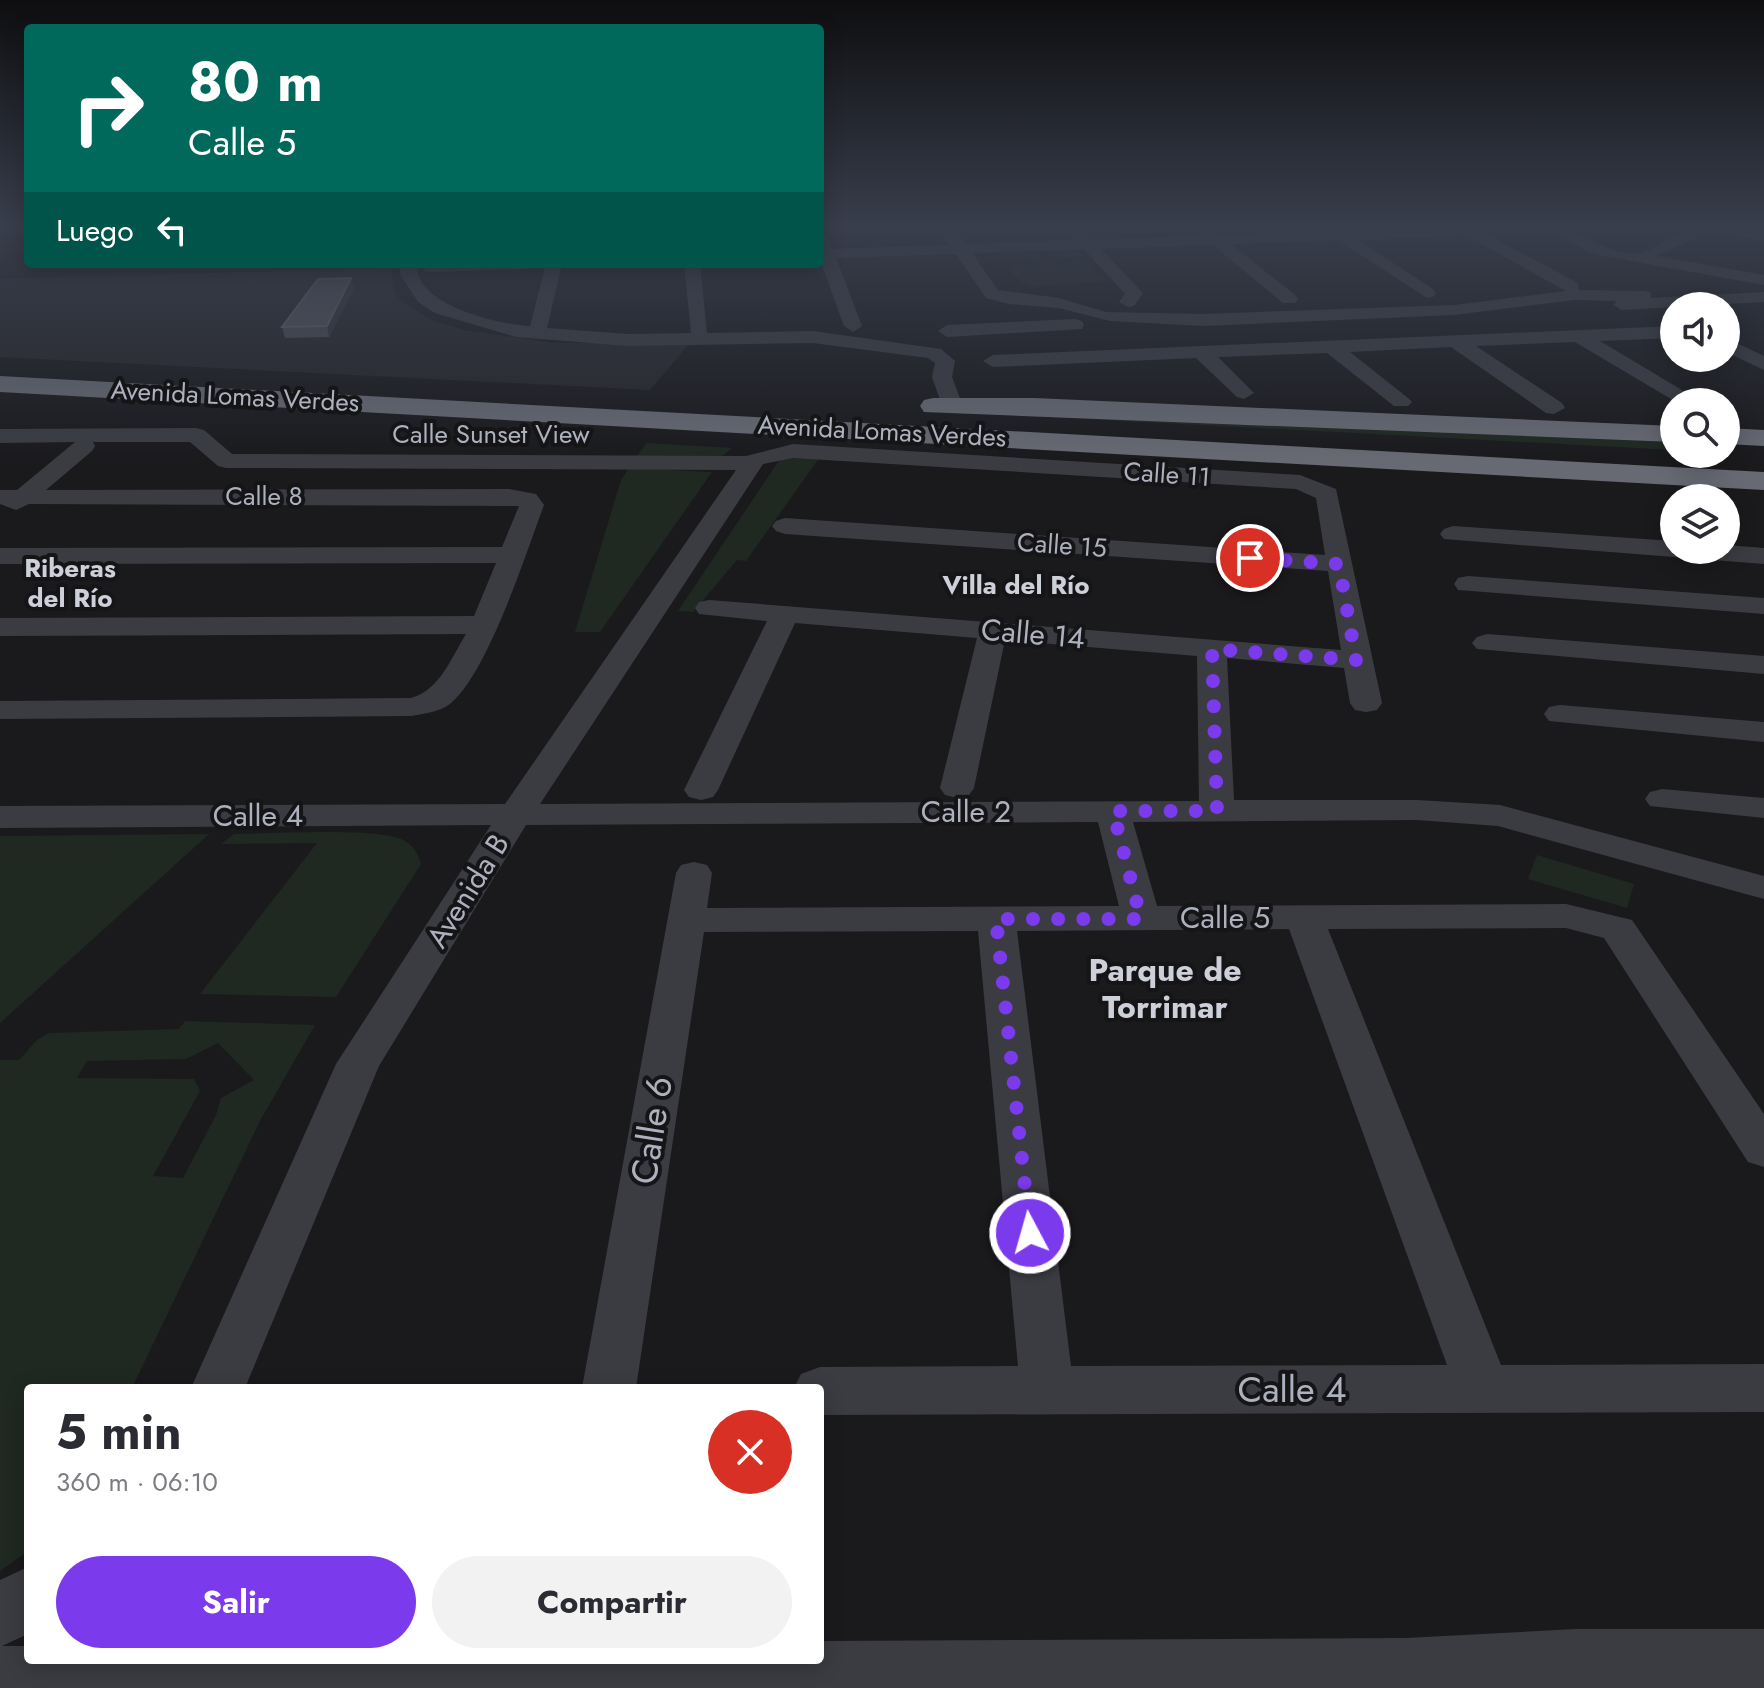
<!DOCTYPE html>
<html lang="es">
<head>
<meta charset="utf-8">
<style>
  :root { --surface:#fff; --page:#f2f2f3; --text:#2b2b33; --muted:#7c7c81; --accent:#7c3aed }
  body { margin:0; font-family:Jost,sans-serif; background:var(--page); color:var(--text); height:100vh; display:flex; flex-direction:column; font-size:30px; white-space:nowrap }
  * { box-sizing:border-box; margin:0 }
  p { font-size:26px; color:var(--muted) }
  .icon { flex:none; width:44px; height:44px; fill:none; stroke:currentColor; stroke-width:2; stroke-linecap:round; stroke-linejoin:round }
  .map { position:relative; flex:1; overflow:hidden }
  .details { position:absolute; left:24px; top:1384px; width:800px; height:280px; display:flex; flex-direction:column; background:var(--surface); border-radius:8px; box-shadow:0 4px 20px #0003 }
  .details>* { flex:none }
  .guide { position:absolute; left:24px; top:24px; width:800px; height:244px; border-radius:8px; box-shadow:0 4px 20px #0003; background:#00695c; color:#fff; overflow:hidden }
  .tools { position:absolute; left:1660px; top:292px; display:grid; gap:16px }
  .tools a { display:grid; place-items:center; width:80px; height:80px; border-radius:50%; background:var(--surface); box-shadow:0 4px 20px #0003; font-size:40px }
  .pin { position:absolute; display:grid; place-items:center; width:68px; height:68px; color:#fff; margin:-34px; border:4px solid #fff; border-radius:50%; box-shadow:0 2px 8px #0007 }
  .me { position:absolute; width:88px; margin:-44px; rotate:354deg; stroke-linejoin:round; filter:drop-shadow(0 0 6px #0008) }
  .turn { display:flex; align-items:center; gap:28px; height:168px; padding:0 32px; font-size:36px }
  .turn .icon { width:104px; height:104px; stroke-width:2.5 }
  .turn b { display:block; font-size:56px; line-height:68px }
  .then { display:flex; align-items:center; height:76px; padding:0 32px; background:#0003; gap:16px; font-size:30px }
  .round { display:grid; place-items:center; flex:none; width:84px; height:84px; border-radius:42px; background:var(--page) }
  .headline { display:flex; align-items:center; justify-content:space-between; height:136px; padding:0 32px }
  h1 { font-size:48px; font-weight:700; line-height:60px }
  .action { display:flex; gap:16px; margin-top:auto; padding:16px 32px }
  .action a { flex:1; height:92px; border-radius:48px; background:var(--accent); color:#fff; font-size:32px; font-weight:700; line-height:92px; text-align:center }
  .action a+a { background:var(--page); color:var(--text) }
  .map>svg:first-child { display:block }
  .built { fill:#26262a }
  .green { fill:#1f2821; fill-rule:evenodd }
  .lines { fill:none; stroke-linecap:round; stroke-linejoin:round }
  .minor { fill:#3b3c42; fill-rule:evenodd }
  .highway { fill:#676a73; fill-rule:evenodd }
  .wall { fill:#4b4d52 }
  .shaded-wall { fill:#333438 }
  .building { fill:#56575e; stroke:#63656c; stroke-width:2 }
  .route { stroke:#7c3aed; stroke-width:14; stroke-dasharray:0 25.2 }
  .labels { text-anchor:middle; stroke-width:8; stroke-linejoin:round; paint-order:stroke }
  .far-street-label { font-size:26px; fill:#acb1bd; stroke:#151518 }
  .far-neighbourhood-label { font-size:26px; font-weight:bold; fill:#cdd0d8; stroke:#151518 }
  .street-label { font-size:30px; fill:#acb1bd; stroke:#151518 }
  .neighbourhood-label { font-size:32px; font-weight:bold; fill:#cdd0d8; stroke:#151518 }
  .near-street-label { font-size:36px; fill:#acb1bd; stroke:#151518 }
</style>
</head>
<body>
<div class="map">
<svg width="1764" height="1688" viewBox="0 0 1764 1688">
  <rect width="100%" height="100%" fill="#1a1a1d"/>
  <!-- built -->
  <polygon class="built" points="392,268 394,294 405,304 434,321 464,330 554,343 690,343 650,390 0,357 0,279"/>
  <!-- green -->
  <g class="green">
    <polygon points="1077,249 1085,259 1074,260 1092,263 1092,272 1105,277 1106,281 1032,287 1017,280 1019,279 1011,272 1017,266 1037,261 1021,261 1015,254 1017,259 1002,259 998,253 1034,251 1043,261 1070,262 1072,259 1053,260 1046,250"/>
    <polygon points="938,411 1674,441 1674,450"/>
    <polygon points="647,443 732,448 722,456 637,456"/>
    <polygon points="820,457 746,561 737,560 693,612 678,611 778,462 786,458"/>
    <polygon points="629,468 712,472 600,632 575,632 621,480"/>
    <polygon points="209,834 0,1023 0,836"/>
    <path d="M 234,834 C 268,834 377,827 403,840 C 413,845 418,853 421,864 L 336,997 L 200,994 L 317,843 L 221,844 Z"/>
    <polygon points="1537,855 1634,884 1627,908 1528,879"/>
    <path d="M 185,1021 L 315,1025 L 260,1121 L 132,1388 L 28,1388 L 28,1551 L 0,1571 L 0,1060 L 19,1060 L 38,1039 L 49,1033 L 179,1029 ZM 218,1043 L 254,1080 L 221,1098 L 216,1115 L 183,1178 L 153,1176 L 200,1091 L 194,1079 L 77,1078 L 87,1061 L 186,1059 Z"/>
  </g>
  <g class="lines">
    <!-- minor -->
    <g class="minor">
      <path d="M 1452,225 L 1469,225 L 1578,283 L 1579,290 L 1644,291 L 1650,292 L 1651,298 L 1764,292 L 1764,302 L 1622,310 L 1613,305 L 1617,301 L 1574,300 L 1454,315 L 1203,326 L 1110,321 L 1059,308 L 1009,304 L 986,298 L 956,254 L 836,258 L 862,326 L 853,332 L 844,326 L 820,260 L 820,233 L 826,235 L 832,249 L 949,245 L 941,233 L 949,228 L 954,230 L 965,244 L 1075,240 L 1069,233 L 1077,228 L 1092,240 L 1202,236 L 1204,231 L 1209,229 L 1220,235 L 1329,231 L 1336,227 L 1345,231 L 1453,227 ZM 1467,236 L 1566,291 L 1454,305 L 1203,314 L 1106,312 L 1059,298 L 998,290 L 972,253 L 1084,249 L 1125,294 L 1119,302 L 1128,307 L 1134,306 L 1143,293 L 1101,249 L 1213,245 L 1283,303 L 1295,303 L 1298,299 L 1295,295 L 1231,244 L 1338,240 L 1427,298 L 1433,297 L 1436,293 L 1433,289 L 1358,240 Z"/>
      <path d="M 1540,225 C 1574,222 1602,256 1637,253 C 1653,251 1674,236 1689,229 L 1686,225 L 1720,225 L 1764,231 L 1764,241 L 1707,232 L 1657,256 L 1764,275 L 1764,285 L 1604,256 L 1587,251 Z"/>
      <path d="M 401,264 L 417,264 C 414,305 498,324 530,326 L 546,264 L 562,264 L 547,328 L 628,334 L 691,333 L 684,264 L 700,264 L 707,333 L 813,331 L 941,349 L 955,361 L 952,377 L 963,406 L 960,411 L 944,411 L 932,377 L 935,363 L 928,358 L 813,343 L 628,346 L 516,337 L 435,313 L 418,302 L 400,274 Z"/>
      <polygon points="424,264 534,264 526,269 430,272 424,271"/>
      <polygon points="1075,319 1082,321 1084,325 1082,329 947,337 938,331 947,325"/>
      <polygon points="1674,326 1674,338 1600,341 1702,402 1676,402 1575,342 1476,346 1562,403 1565,408 1554,414 1546,413 1451,347 1350,352 1408,398 1412,402 1408,406 1394,406 1327,353 1218,357 1254,393 1244,399 1237,397 1196,358 993,367 983,361 993,355"/>
      <polygon points="1726,338 1764,356 1764,370 1726,352"/>
      <path d="M 196,428 L 204,430 L 232,454 L 746,456 L 793,444 L 1300,475 L 1336,489 L 1382,703 L 1377,710 L 1366,712 L 1355,710 L 1350,703 L 1344,668 L 1227,658 L 1234,800 L 1417,800 L 1500,805 L 1764,876 L 1764,899 L 1498,826 L 1417,820 L 1133,822 L 1157,906 L 1566,904 L 1632,920 L 1764,1114 L 1764,1167 L 1748,1162 L 1604,938 L 1566,928 L 1328,929 L 1501,1365 L 1764,1364 L 1764,1412 L 820,1415 L 820,1388 L 794,1388 L 801,1374 L 820,1367 L 1018,1366 L 978,931 L 704,932 L 636,1388 L 582,1388 L 676,873 L 681,865 L 694,862 L 707,865 L 712,873 L 707,908 L 1119,906 L 1098,822 L 526,825 L 379,1066 L 245,1388 L 191,1388 L 336,1064 L 491,825 L 0,828 L 0,806 L 505,804 L 736,470 L 226,468 L 218,466 L 190,442 L 93,442 L 95,446 L 92,451 L 46,490 L 509,489 L 536,494 L 544,505 C 527,550 486,680 447,706 C 438,712 422,714 411,716 L 0,719 L 0,701 L 411,698 C 440,690 451,658 466,634 L 0,636 L 0,618 L 474,616 L 496,563 L 0,564 L 0,548 L 502,547 L 519,506 L 29,504 L 16,510 L 0,504 L 0,490 L 17,490 L 75,442 L 0,443 L 0,429 ZM 793,458 L 1296,489 L 1316,498 L 1325,555 L 785,518 L 776,521 L 772,526 L 776,531 L 785,534 L 1328,571 L 1341,650 L 709,600 L 699,602 L 695,608 L 699,614 L 767,621 L 684,790 L 689,797 L 701,800 L 713,797 L 718,790 L 795,623 L 977,638 L 940,788 L 945,795 L 957,798 L 969,795 L 974,788 L 1005,640 L 1197,656 L 1199,801 L 540,804 L 763,464 ZM 1289,929 L 1447,1365 L 1071,1366 L 1017,931 Z"/>
      <polygon points="1453,526 1674,541 1674,550 1726,550 1726,545 1764,548 1764,564 1444,539 1440,534 1444,529"/>
      <polygon points="1468,576 1764,598 1764,614 1458,590 1454,584 1458,578"/>
      <polygon points="1487,634 1764,656 1764,674 1477,649 1472,643 1477,637"/>
      <polygon points="1560,705 1764,722 1764,742 1549,721 1544,714 1549,707"/>
      <polygon points="1662,789 1764,798 1764,818 1650,806 1645,799 1650,792"/>
      <polygon points="28,1567 28,1634 2,1646 28,1646 28,1660 820,1660 820,1641 1406,1638 1576,1629 1764,1629 1764,1688 0,1688 0,1580"/>
    </g>
    <!-- highway -->
    <g class="highway">
      <polygon points="0,376 1764,472 1764,490 0,392"/>
      <polygon points="933,398 1034,398 1674,426 1674,442 924,412 920,406 924,400"/>
      <polygon points="1726,428 1764,430 1764,446 1726,444"/>
    </g>
  </g>
  <!-- wall -->
  <polygon class="wall" points="351,278 354,288 329,337 285,338 282,327"/>
  <!-- shaded-wall -->
  <polygon class="shaded-wall" points="351,278 354,288 329,337 327,326"/>
  <!-- building -->
  <polygon class="building" points="351,278 327,326 282,327 318,279"/>
  <!-- sky -->
  <linearGradient id="sky" x2="0" y2="1"><stop stop-color="#0e0e10"/><stop offset="0.49" stop-color="#383e4c"/><stop offset="1" stop-color="#383e4c" stop-opacity="0"/></linearGradient>
  <rect width="1764" height="461" fill="url(#sky)"/>
  <g class="lines">
    <!-- route -->
    <polyline class="route" points="1030,1233 996,919 1141,919 1113,811 1217,811 1212,649 1356,660 1339,564 1250,558"/>
  </g>
  <g class="labels">
    <!-- far-street labels -->
    <g class="far-street-label">
      <text transform="translate(235 396) rotate(3)" y="9">Avenida Lomas Verdes</text>
      <text transform="translate(882 431) rotate(3)" y="9">Avenida Lomas Verdes</text>
      <text x="491" y="443">Calle Sunset View</text>
      <text transform="translate(1167 474) rotate(4)" y="9">Calle 11</text>
      <text x="264" y="505">Calle 8</text>
      <text transform="translate(1062 545) rotate(4)" y="9">Calle 15</text>
    </g>
    <!-- far-neighbourhood labels -->
    <g class="far-neighbourhood-label">
      <text x="70" y="577">Riberas<tspan x="70" dy="30">del Río</tspan></text>
      <text x="1016" y="594">Villa del Río</text>
    </g>
    <!-- street labels -->
    <g class="street-label">
      <text transform="translate(1033 634) rotate(5)" y="10">Calle 14</text>
      <text x="966" y="822">Calle 2</text>
      <text x="258" y="826">Calle 4</text>
      <text transform="translate(468 891) rotate(-58)" y="10">Avenida B</text>
      <text x="1225" y="928">Calle 5</text>
    </g>
    <!-- neighbourhood labels -->
    <g class="neighbourhood-label">
      <text x="1165" y="981">Parque de<tspan x="1165" dy="37">Torrimar</tspan></text>
    </g>
    <!-- near-street labels -->
    <g class="near-street-label">
      <text transform="translate(651 1130) rotate(-81)" y="13">Calle 6</text>
      <text x="1292" y="1402">Calle 4</text>
    </g>
  </g>
</svg>
<div class="tools">
<a><svg class="icon" aria-label="sound" viewBox="0 0 24 24"><path d="M4 9h4l5-4v14l-5-4H4zM17 9q2 3 0 6"/></svg></a>
<a><svg class="icon" aria-label="search" viewBox="0 0 24 24"><circle cx="10" cy="10" r="6"/><path d="M15 15l6 6"/></svg></a>
<a><svg class="icon" aria-label="layers" viewBox="0 0 24 24"><path d="M12 4l9 5-9 5-9-5zM3 14l9 5 9-5"/></svg></a>
</div>
<div class="pin" style="left:1250px;top:558px;background:#d93025"><svg class="icon" aria-label="arrive" viewBox="0 0 24 24"><path d="M6 21V4h12l-3 4 3 4H6"/></svg></div>
<svg class="me" style="left:1030px;top:1233px" viewBox="-20 -20 40 40"><circle r="17" fill="#7c3aed" stroke="#fff" stroke-width="3"/><path d="M0-11L8 9 0 5-8 9z" fill="#fff"/></svg>
<div class="guide">
<div class="turn"><svg class="icon" aria-label="right" viewBox="0 0 24 24"><path d="M7 20v-9h11M14 6l5 5-5 5"/></svg><div><b>80 m</b>Calle 5</div></div>
<div class="then">Luego<svg class="icon" aria-label="left" viewBox="0 0 24 24"><path d="M17 20v-9H6M10 6l-5 5 5 5"/></svg></div>
</div>
<section class="details">
<div class="headline"><div><h1>5 min</h1><p>360 m · 06:10</p></div><a class="round" style="background:#d93025;color:#fff"><svg class="icon" aria-label="close" viewBox="0 0 24 24"><path d="M6 6l12 12M18 6L6 18"/></svg></a></div>
<div class="action"><a>Salir</a><a>Compartir</a></div>
</section>
</div>
</body>
</html>
